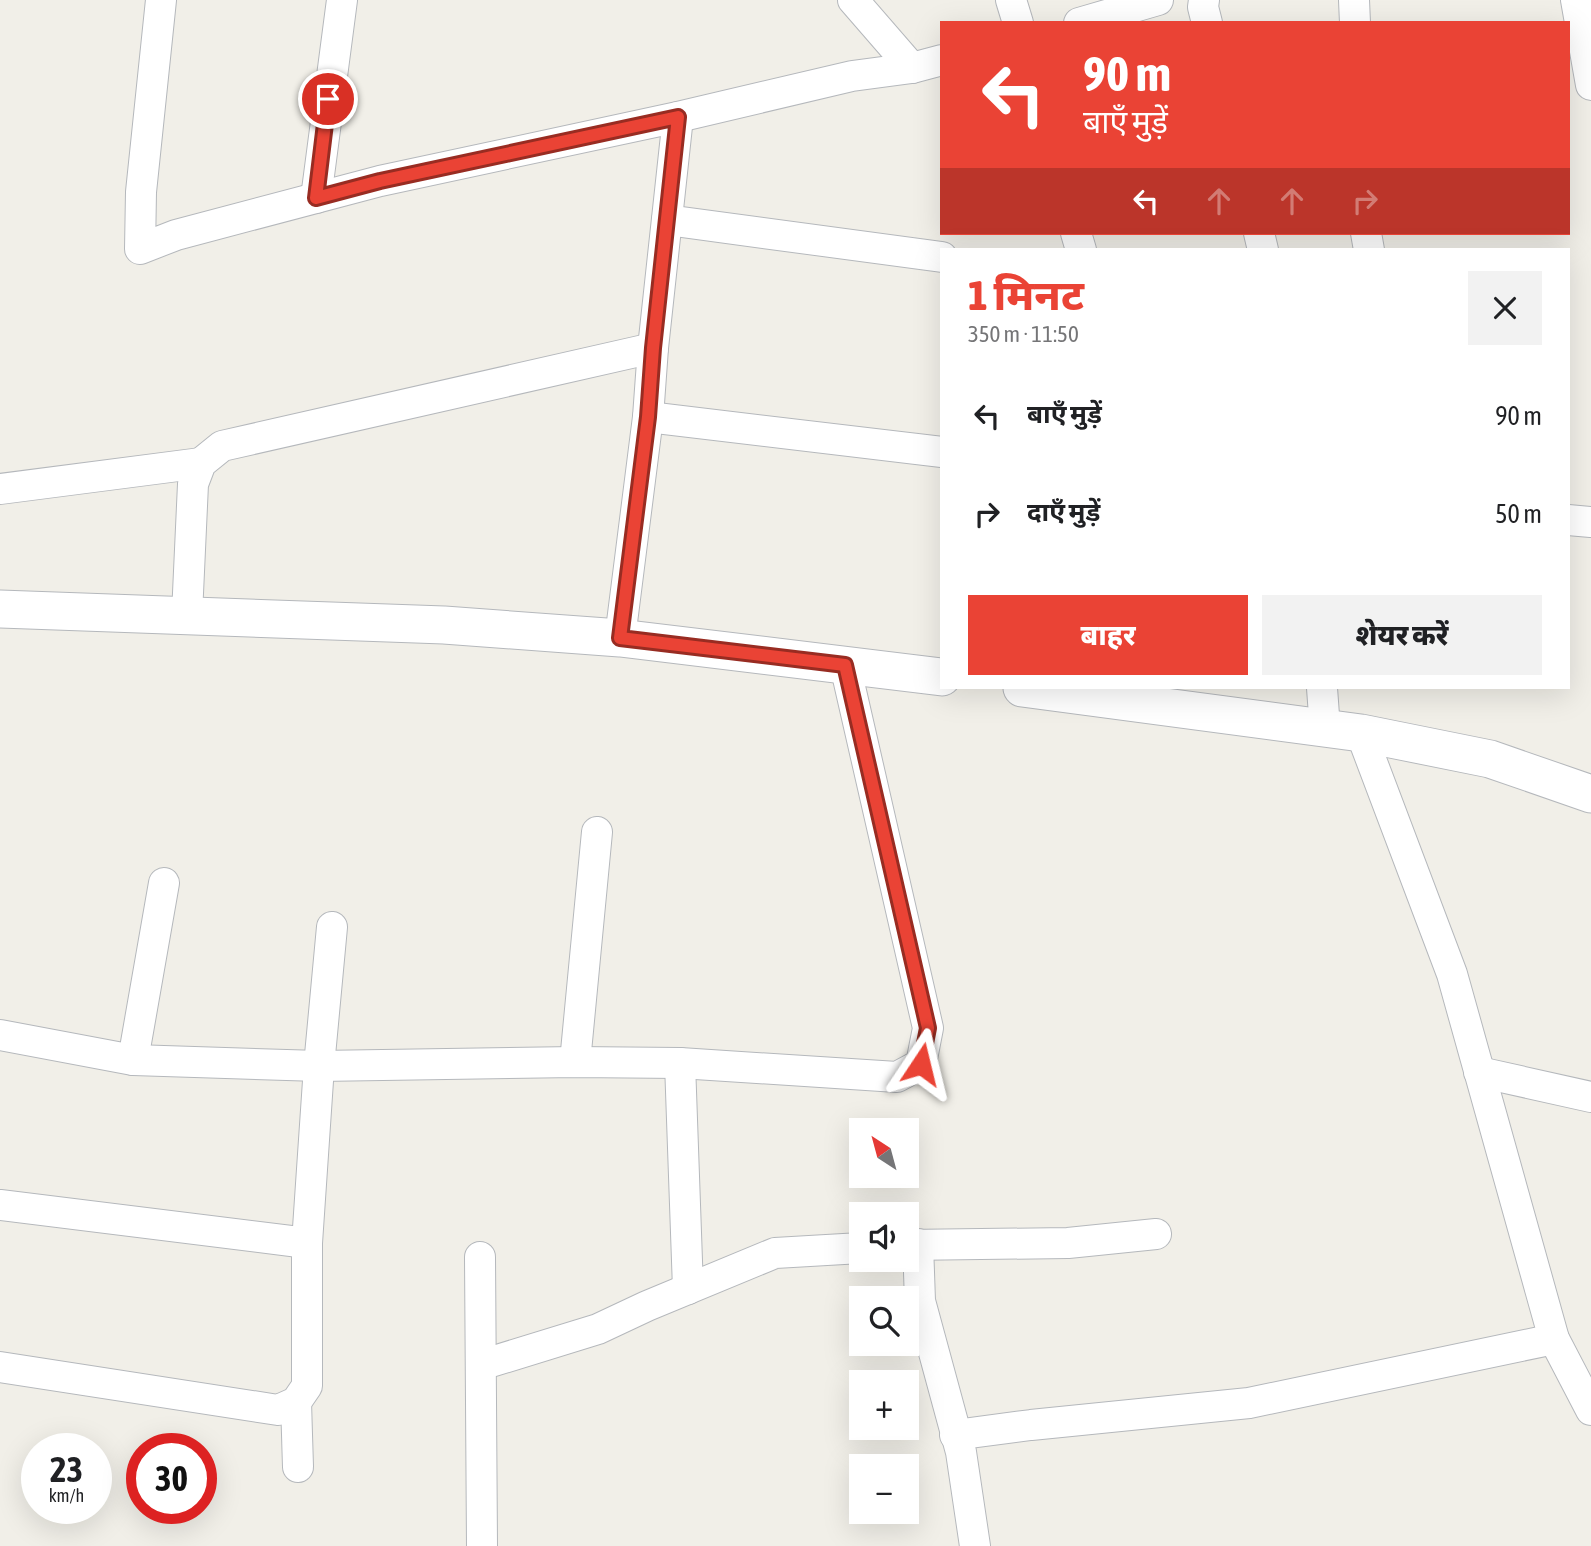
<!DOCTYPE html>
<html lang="hi">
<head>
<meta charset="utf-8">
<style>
  :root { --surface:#fff; --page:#f2f2f2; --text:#202124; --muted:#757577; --accent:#ea4335 }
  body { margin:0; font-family:"Asap Condensed","Noto Sans Devanagari",sans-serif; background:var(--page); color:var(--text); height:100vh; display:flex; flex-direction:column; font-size:26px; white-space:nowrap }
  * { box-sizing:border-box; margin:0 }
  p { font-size:23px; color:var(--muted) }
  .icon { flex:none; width:38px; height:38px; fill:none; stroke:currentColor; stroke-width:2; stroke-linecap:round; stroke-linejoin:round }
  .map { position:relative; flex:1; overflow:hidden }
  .details { position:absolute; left:940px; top:248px; width:630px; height:441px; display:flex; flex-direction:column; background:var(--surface); border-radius:0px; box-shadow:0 7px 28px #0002 }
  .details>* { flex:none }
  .hud { position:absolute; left:940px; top:21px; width:630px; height:214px; border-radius:0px; box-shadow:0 7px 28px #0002; background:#ea4335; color:#fff; overflow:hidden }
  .needle { width:46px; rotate:324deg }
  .fabs { position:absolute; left:849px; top:1118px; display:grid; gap:14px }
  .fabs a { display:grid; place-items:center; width:70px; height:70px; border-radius:0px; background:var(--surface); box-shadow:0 7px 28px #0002; font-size:35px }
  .speed { position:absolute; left:21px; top:1433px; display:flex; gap:14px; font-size:35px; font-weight:700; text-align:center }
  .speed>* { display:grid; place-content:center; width:91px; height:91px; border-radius:50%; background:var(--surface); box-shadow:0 7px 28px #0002; line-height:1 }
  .speed small { font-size:18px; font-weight:400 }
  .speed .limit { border:10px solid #d22; background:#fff; color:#111 }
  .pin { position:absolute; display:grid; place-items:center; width:60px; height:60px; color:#fff; margin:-30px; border:4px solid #fff; border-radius:50%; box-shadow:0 2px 7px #0007 }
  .me { position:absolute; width:77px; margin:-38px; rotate:10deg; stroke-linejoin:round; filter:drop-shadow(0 0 5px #0008) }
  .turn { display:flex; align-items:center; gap:24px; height:147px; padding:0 28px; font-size:32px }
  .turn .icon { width:91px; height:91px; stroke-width:2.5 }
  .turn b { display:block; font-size:49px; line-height:60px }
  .lanes { display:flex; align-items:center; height:66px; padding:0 28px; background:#0003; justify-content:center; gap:35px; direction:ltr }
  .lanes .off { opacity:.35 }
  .round { display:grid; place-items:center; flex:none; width:74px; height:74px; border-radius:0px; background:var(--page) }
  .head { display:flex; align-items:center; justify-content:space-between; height:119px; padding:0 28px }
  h1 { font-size:42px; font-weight:800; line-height:52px; color:var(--accent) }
  .button { display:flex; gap:14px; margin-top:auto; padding:14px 28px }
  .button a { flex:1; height:80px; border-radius:0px; background:var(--accent); color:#fff; font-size:28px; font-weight:800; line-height:80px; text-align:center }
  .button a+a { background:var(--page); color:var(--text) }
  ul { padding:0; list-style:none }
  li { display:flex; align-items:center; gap:21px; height:98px; padding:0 28px }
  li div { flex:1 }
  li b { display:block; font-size:26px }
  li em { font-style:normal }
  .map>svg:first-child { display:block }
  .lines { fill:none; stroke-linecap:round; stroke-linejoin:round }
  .minor-casing { stroke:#b5b8bc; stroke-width:32 }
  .tertiary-casing { stroke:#b5b8bc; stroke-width:39 }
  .minor { stroke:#fff; stroke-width:30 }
  .tertiary { stroke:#fff; stroke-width:37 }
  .route-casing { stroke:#982c22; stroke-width:18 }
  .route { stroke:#ea4335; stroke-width:12 }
</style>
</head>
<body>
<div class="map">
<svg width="1591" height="1546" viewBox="0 0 1591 1546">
  <rect width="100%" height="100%" fill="#f1efe8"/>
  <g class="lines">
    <!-- minor casing -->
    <g class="minor-casing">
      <g id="minor">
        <polyline points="161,0 141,192 140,249 176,235 380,181 678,117 852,76 912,68 942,60"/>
        <polyline points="853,0 912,68"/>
        <polyline points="1011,0 1018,23"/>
        <polyline points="1204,0 1203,7 1207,23"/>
        <polyline points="1354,0 1355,23"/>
        <polyline points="1576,0 1591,85"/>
        <polyline points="1079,23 1158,0"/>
        <polyline points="316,198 342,0"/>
        <polyline points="667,220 942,257"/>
        <polyline points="1076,233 1081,250"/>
        <polyline points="1259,233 1263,250"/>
        <polyline points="1366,233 1369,250"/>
        <polyline points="648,417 942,452"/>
        <polyline points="0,489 201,463"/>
        <polyline points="1568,520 1591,522"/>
        <polyline points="187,615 193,484 201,463 222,446 653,348"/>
        <polyline points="620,638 648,417 653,348 678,117"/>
        <polyline points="1322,688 1325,729"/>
        <polyline points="1361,733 1452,974 1554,1339 1591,1410"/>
        <polyline points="0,1035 133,1060 319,1066 575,1062 680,1063 897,1077 921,1064 928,1028 845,665"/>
        <polyline points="133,1060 164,883"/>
        <polyline points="575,1062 597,832"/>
        <polyline points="680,1063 688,1289"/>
        <polyline points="1479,1072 1591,1097"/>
        <polyline points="0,1205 307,1243"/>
        <polyline points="918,1244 920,1301 961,1452 975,1546"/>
        <polyline points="906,1245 1068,1243 1156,1234"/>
        <polyline points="480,1257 482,1546"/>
        <polyline points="481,1365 598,1329 647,1306 775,1253 861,1248"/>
        <polyline points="0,1367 278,1410 296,1402 307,1386 307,1243 319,1066 332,927"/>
        <polyline points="296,1402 298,1467"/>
        <polyline points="955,1435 1031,1425 1249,1403 1554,1339"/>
      </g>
    </g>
    <!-- tertiary casing -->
    <g class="tertiary-casing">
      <g id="tertiary">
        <polyline points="0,609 444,625 620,638 942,677"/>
        <polyline points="1022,688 1361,733 1490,759 1591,794"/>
      </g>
    </g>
    <!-- minor -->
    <use href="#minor" class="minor"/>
    <!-- tertiary -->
    <use href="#tertiary" class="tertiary"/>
  </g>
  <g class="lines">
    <!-- route casing -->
    <g class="route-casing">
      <polyline id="route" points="328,99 316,198 380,181 678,117 653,348 648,417 620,638 845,665 928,1028 921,1064"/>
    </g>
    <!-- route -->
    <use href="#route" class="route"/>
  </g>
</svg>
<div class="fabs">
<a><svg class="needle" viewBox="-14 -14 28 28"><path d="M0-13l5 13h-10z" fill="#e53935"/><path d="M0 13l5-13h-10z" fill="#757577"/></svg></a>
<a><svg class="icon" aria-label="sound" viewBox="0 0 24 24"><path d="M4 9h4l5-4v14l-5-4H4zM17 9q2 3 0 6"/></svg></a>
<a><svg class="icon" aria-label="search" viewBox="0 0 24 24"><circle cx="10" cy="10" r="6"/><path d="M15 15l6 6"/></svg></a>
<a>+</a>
<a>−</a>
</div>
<div class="speed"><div>23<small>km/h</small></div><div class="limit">30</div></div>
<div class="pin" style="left:328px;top:99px;background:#d93025"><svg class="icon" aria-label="arrive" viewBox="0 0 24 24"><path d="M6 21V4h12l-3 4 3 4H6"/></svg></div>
<svg class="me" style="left:921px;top:1064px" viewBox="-20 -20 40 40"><path d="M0-17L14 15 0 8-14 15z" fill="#ea4335" stroke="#fff" stroke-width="4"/></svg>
<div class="hud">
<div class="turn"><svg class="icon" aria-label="left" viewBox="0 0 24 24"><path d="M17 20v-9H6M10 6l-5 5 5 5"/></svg><div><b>90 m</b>बाएँ मुड़ें</div></div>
<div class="lanes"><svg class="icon" aria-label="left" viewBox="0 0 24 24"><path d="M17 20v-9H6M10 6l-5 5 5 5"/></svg><svg class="icon off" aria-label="ahead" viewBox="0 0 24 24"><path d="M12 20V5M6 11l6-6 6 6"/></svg><svg class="icon off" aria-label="ahead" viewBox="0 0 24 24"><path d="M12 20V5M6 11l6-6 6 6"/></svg><svg class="icon off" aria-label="right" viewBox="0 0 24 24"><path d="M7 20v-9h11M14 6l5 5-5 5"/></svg></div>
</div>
<section class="details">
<div class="head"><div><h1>1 मिनट</h1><p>350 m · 11:50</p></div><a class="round"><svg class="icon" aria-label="close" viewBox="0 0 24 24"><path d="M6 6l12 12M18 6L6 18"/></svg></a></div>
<ul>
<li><svg class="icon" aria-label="left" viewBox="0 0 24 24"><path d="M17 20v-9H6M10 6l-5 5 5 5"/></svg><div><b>बाएँ मुड़ें</b></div><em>90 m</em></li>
<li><svg class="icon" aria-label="right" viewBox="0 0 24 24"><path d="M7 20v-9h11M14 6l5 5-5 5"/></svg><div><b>दाएँ मुड़ें</b></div><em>50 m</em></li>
</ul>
<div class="button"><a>बाहर</a><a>शेयर करें</a></div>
</section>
</div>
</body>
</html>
